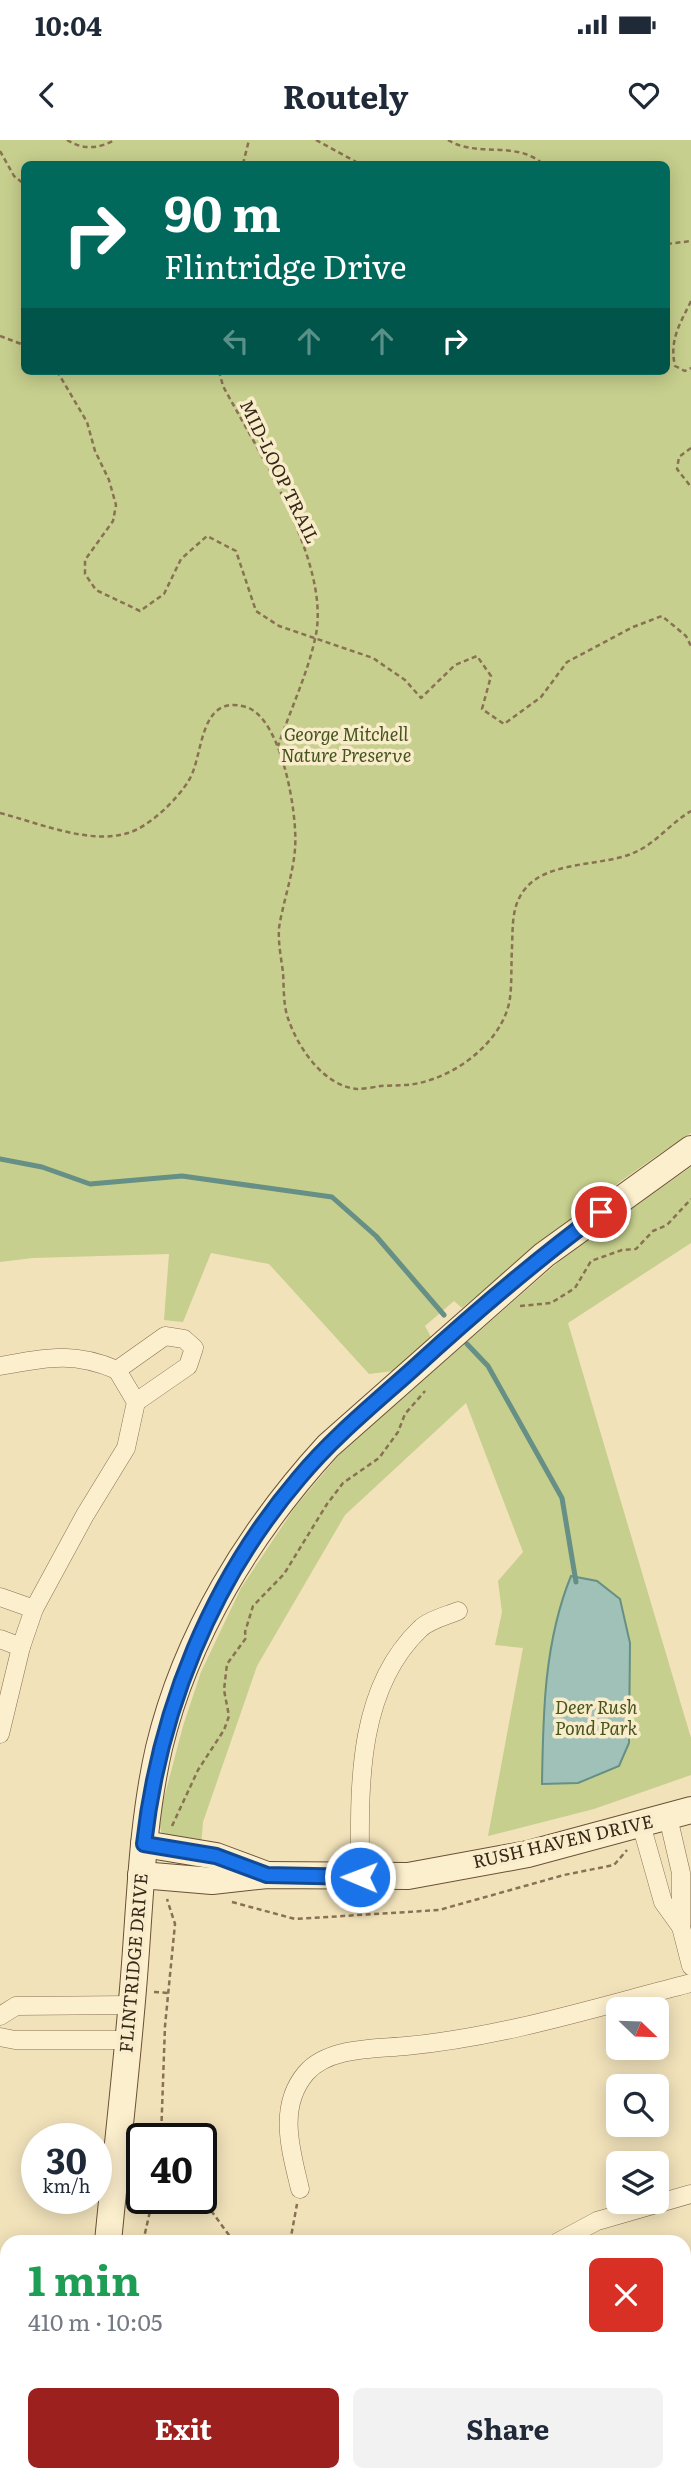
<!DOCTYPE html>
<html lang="en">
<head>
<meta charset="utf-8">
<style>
  :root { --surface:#fff; --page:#f2f2f3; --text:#1f2937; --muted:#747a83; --accent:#9c201e }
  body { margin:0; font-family:Literata,serif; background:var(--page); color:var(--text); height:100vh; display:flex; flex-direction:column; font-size:26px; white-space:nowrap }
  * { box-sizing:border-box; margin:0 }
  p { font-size:23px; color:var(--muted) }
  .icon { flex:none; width:38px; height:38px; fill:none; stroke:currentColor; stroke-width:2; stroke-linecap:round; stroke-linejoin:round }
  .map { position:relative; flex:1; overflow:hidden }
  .panel { position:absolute; left:0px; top:2095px; width:691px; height:247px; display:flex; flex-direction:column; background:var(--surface); border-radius:21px 21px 0 0; box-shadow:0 4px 18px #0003 }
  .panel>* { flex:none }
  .banner { position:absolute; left:21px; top:21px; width:649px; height:214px; border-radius:10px; box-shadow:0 4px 18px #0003; background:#00695c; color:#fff; overflow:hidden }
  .needle { width:46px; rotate:113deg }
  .buttons { position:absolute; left:606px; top:1857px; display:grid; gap:14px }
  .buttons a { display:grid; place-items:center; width:63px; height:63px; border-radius:10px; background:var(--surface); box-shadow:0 4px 18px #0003; font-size:35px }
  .speed { position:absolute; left:21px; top:1983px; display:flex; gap:14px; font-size:35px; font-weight:700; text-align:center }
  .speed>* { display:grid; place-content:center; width:91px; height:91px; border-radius:50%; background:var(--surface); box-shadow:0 4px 18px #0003; line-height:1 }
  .speed small { font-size:18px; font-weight:400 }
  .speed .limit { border:4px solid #111; border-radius:10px; background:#fff; color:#111 }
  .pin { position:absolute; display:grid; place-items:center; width:60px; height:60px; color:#fff; margin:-30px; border:4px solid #fff; border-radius:50%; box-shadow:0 2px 7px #0007 }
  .me { position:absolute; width:77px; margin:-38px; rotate:271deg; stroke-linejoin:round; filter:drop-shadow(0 0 5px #0008) }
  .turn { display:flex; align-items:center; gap:24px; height:147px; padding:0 28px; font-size:32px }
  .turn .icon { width:91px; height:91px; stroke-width:2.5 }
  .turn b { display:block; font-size:49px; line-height:60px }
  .lanes { display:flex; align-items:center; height:66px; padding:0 28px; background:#0003; justify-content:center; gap:35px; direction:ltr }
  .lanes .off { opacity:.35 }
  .round { display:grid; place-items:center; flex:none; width:74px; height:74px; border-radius:10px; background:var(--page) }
  .summary { display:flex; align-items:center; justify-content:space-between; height:119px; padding:0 28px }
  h1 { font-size:42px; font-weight:700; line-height:52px; color:#1e9e55 }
  .button { display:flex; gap:14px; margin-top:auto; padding:14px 28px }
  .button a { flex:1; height:80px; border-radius:10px; background:var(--accent); color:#fff; font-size:28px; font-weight:700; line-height:80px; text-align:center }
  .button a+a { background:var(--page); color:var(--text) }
  .status { display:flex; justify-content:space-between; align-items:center; height:49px; padding:0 35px; background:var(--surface); direction:ltr }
  .status svg { height:19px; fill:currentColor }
  header { display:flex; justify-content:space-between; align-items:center; height:91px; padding:0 28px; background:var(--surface); font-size:32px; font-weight:700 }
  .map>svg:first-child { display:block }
  .green { fill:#c6cf8d; fill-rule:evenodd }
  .water { fill:#9fc1b8; stroke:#668f85; stroke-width:2 }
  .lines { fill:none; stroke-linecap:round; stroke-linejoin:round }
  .stream { stroke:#668f85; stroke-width:5 }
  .street-casing { stroke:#897153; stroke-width:19 }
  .secondary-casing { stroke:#6a5136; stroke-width:28 }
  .path { stroke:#897153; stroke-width:2.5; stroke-dasharray:5 3.5; stroke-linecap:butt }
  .street { stroke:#fcefcd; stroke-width:18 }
  .secondary { stroke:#fcefcd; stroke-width:26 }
  .route-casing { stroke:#114b97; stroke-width:18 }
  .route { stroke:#1a73e8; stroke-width:12 }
  .labels { text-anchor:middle; stroke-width:7; stroke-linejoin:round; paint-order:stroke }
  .street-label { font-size:18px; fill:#362819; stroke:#f8ecca }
  .park-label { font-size:18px; font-style:italic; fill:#46541e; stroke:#f8ecca }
</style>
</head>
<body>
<div class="status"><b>10:04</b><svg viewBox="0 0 49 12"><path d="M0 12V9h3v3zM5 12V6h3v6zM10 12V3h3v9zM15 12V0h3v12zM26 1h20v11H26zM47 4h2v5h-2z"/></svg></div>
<header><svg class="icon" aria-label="back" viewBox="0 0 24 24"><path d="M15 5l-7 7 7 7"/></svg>Routely<svg class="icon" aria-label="heart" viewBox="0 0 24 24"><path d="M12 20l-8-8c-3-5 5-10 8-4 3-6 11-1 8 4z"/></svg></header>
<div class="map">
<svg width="691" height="2340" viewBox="0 0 691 2340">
  <rect width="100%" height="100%" fill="#f1e2ba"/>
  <!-- green -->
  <g class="green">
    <path d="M 0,0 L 691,0 L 691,993 C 610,1045 536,1106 462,1168 L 454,1161 L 425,1186 L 431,1197 L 393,1231 L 369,1234 L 269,1124 L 211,1113 L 183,1182 L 164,1180 L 169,1114 L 33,1118 L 0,1122 ZM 24,24 L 667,24 L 667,231 L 24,231 Z"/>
    <polygon points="691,1027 691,1103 568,1183 691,1598 691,1635 594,1669 488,1696 523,1508 495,1505 502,1472 498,1441 523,1412 466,1263 345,1375 257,1526 203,1682 201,1706 162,1694 158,1681 183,1586 201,1532 241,1448 295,1367 345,1308 570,1112"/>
  </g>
  <!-- water -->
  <path class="water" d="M 571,1436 L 597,1441 L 620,1459 L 630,1503 L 629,1603 L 619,1626 L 578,1643 L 542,1644 C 543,1574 544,1502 571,1436 Z"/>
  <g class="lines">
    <!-- stream -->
    <g class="stream">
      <polyline points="0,1019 42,1027 90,1044 182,1036 332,1057 376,1096 444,1175"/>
      <polyline points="467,1204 488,1226 562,1358 576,1442"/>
    </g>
    <!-- street casing -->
    <g class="street-casing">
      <g id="street">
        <path d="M 0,1226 C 46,1218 72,1211 117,1230"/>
        <polyline points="117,1230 165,1196 184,1199 194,1208 188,1226 136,1262"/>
        <polyline points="0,1457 34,1469"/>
        <polyline points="0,1499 21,1507"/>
        <polyline points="0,1594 21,1507 34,1469 85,1375 126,1308 136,1262 117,1230"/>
        <polyline points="668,1677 681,1733 681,1787 691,1826"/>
        <polyline points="641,1684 663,1762 681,1787"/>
        <path d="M 360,1737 C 360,1654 354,1552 420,1489 C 429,1480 446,1476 458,1471"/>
        <polyline points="0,1876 16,1866 132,1865"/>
        <polyline points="0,1897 15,1900 129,1900"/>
        <path d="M 300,2049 C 291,2011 277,1967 306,1933 C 328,1907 375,1909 406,1906 C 503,1897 597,1867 691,1843"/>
        <polyline points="558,2102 597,2081 691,2054"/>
        <polyline points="684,2297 691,2280"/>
        <polyline points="299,2334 312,2340"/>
        <polyline points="674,2340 674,2334"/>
      </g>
    </g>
    <!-- secondary casing -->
    <g class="secondary-casing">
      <g id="secondary">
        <polyline points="144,1704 216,1716 267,1735"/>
        <polyline points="141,1735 212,1741 267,1735 408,1736 528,1714 691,1670"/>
        <path d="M 108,2102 C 116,2018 126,1934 133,1849 C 140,1769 141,1687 159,1608 C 186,1495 250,1391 328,1306 L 544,1115 L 691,1009"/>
        <polyline points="85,2334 85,2340"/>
        <polyline points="58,2340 60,2334"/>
      </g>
    </g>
    <!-- path -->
    <g class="path">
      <path d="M 67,0 C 83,10 98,9 115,0"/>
      <polyline points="316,0 360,24"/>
      <path d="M 448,0 C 476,18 516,0 543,24"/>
      <polyline points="0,11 14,36 24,44"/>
      <polyline points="243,24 249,0"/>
      <polyline points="667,104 691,101"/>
      <path d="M 691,161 C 680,184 669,200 675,226 L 685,231 L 691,228"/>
      <polyline points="0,196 24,205"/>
      <polyline points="57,231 87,282 95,311 109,340 116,365 113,381 85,420 85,434 96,450 140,471 164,454 181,419 207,396 236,411 256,471 279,486 373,518 405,540 421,558 455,525 477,516 491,536 482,569 504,584 541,557 567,522 633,487 662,476 686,496 691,506"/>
      <path d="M 219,231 L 223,246 C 257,310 333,425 315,499 C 307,535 290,571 278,606"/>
      <polyline points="691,308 679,317 677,329 691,347"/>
      <path d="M 0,673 C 39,683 89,705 128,693 C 149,687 178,659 189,640 C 204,616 198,553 246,567 C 282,578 298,675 295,709 C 293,735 283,762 279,788 C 278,802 281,818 283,832 C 284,847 283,867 289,881 C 299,909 324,946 357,949 C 364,949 374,947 381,946 C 394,945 407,946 419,943 C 458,935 504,900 510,858 C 512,842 511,825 512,808 C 513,787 511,766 525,749 C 547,721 601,726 631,714 C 655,705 669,684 691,671"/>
      <polyline points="520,1166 551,1163 575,1148 591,1121 622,1110 636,1109 653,1091 667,1085 691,1059"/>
      <polyline points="172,1686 198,1630 224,1590 229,1576 224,1550 227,1524 246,1498 245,1492 253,1466 284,1434 327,1364 343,1343 379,1318 398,1292 405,1274 425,1251"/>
      <polyline points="232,1762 295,1779 439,1770 564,1735 614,1725 627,1710"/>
      <polyline points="154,1852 168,1853"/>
      <polyline points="161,1998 165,1886 175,1784 167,1759"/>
      <polyline points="155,2058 207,2065 234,2102"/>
      <polyline points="143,2102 153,2058"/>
      <polyline points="290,2102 297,2064"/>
      <polyline points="115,2340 116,2334"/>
    </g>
    <!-- street -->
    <use href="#street" class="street"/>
    <!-- secondary -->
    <use href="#secondary" class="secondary"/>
  </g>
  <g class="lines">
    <!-- route casing -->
    <g class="route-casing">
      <path id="route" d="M 360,1737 L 267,1735 L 216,1716 L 144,1704 C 159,1571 211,1441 299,1338 C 333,1297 375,1263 414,1228 C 474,1173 536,1120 601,1072"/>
    </g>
    <!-- route -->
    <use href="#route" class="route"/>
  </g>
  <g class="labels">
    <!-- street labels -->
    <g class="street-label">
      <text transform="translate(279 332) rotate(64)" y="6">MID-LOOP TRAIL</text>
      <text transform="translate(563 1702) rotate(-13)" y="6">RUSH HAVEN DRIVE</text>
      <text transform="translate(134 1823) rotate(-85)" y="6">FLINTRIDGE DRIVE</text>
    </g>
    <!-- park labels -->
    <g class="park-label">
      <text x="346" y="601">George Mitchell<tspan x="346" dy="21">Nature Preserve</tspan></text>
      <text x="596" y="1574">Deer Rush<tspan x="596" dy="21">Pond Park</tspan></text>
    </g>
  </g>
</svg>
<div class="buttons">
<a><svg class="needle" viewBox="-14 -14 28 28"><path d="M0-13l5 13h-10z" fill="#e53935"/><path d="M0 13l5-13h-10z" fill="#747a83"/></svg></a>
<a><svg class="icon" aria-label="search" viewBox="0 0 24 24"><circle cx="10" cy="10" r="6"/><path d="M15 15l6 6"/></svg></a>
<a><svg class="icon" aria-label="layers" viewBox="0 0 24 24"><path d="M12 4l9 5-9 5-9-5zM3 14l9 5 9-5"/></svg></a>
</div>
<div class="speed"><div>30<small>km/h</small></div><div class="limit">40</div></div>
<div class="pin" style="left:601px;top:1072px;background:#d93025"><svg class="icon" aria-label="arrive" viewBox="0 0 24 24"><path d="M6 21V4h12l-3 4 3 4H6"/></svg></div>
<svg class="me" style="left:360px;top:1737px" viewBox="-20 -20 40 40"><circle r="17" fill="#1a73e8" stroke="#fff" stroke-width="3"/><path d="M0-11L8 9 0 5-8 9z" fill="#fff"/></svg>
<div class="banner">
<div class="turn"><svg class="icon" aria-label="right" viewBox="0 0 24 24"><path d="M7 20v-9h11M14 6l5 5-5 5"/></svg><div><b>90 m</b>Flintridge Drive</div></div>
<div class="lanes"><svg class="icon off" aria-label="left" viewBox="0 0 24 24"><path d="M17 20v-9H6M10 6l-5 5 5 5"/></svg><svg class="icon off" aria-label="ahead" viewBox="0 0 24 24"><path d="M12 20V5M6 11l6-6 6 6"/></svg><svg class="icon off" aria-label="ahead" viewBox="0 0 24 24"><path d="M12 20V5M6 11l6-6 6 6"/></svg><svg class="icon" aria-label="right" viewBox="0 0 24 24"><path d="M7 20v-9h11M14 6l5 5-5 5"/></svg></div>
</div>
<section class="panel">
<div class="summary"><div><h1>1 min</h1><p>410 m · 10:05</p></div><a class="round" style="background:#d93025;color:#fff"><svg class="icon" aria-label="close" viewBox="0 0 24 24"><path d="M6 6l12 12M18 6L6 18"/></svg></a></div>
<div class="button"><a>Exit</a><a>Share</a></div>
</section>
</div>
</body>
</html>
